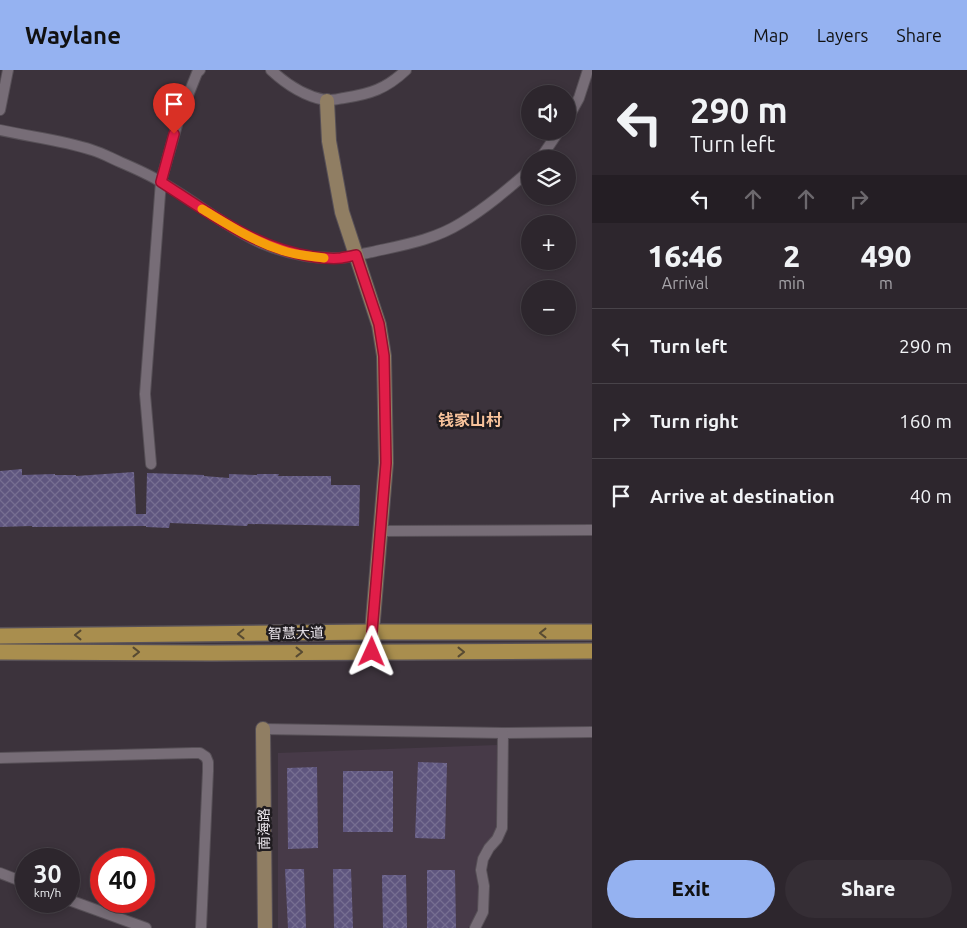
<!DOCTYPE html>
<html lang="en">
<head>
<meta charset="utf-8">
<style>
  :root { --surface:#2d262d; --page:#352e35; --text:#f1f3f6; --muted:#a7a5aa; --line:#484349; --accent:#95b2f1 }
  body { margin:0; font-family:Ubuntu,"Noto Sans SC",sans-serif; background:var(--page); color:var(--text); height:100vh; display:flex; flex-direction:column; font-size:19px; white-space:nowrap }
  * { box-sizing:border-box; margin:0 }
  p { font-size:16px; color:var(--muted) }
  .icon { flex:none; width:28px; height:28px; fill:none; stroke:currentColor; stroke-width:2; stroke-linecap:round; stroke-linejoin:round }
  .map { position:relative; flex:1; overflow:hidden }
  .panel { display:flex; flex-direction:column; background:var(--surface); width:375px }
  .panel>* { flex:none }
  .hud { background:#2d262d; color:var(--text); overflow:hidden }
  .tools { position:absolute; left:521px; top:15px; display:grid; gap:10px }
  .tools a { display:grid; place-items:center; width:55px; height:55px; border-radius:50%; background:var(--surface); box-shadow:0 2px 8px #0003,0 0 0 1px var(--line); font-size:25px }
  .speed { position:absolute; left:15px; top:778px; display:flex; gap:10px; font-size:25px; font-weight:700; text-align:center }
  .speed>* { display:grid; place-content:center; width:65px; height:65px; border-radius:50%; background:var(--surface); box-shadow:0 2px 8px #0003,0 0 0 1px var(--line); line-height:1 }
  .speed small { font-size:12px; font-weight:400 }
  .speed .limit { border:8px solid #d22; background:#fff; color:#111 }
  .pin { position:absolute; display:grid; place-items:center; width:42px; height:42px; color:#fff; margin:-51px -21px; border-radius:50% 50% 50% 0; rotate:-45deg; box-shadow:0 0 5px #0007 }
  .pin .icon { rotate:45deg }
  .me { position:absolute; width:55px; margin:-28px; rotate:1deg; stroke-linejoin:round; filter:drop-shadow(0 0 4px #0008) }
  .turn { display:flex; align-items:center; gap:18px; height:105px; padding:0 15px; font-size:22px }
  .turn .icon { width:65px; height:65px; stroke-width:2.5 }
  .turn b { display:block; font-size:35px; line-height:42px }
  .lanes { display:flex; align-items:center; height:48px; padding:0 15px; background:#0003; justify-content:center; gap:25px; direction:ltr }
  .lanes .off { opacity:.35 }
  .eta { display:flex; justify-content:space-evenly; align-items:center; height:85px; text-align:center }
  .eta b { font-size:30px; font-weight:800; line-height:35px }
  .primary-button { display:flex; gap:10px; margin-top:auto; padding:10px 15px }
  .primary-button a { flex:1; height:58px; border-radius:30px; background:var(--accent); color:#111; font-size:20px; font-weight:800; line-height:58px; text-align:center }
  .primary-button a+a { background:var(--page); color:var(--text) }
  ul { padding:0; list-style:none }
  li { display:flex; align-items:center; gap:15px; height:75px; padding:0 15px; border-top:1px solid var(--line) }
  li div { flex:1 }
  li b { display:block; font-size:19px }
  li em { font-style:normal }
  header { display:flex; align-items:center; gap:30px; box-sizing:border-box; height:70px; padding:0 25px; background:var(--accent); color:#111 }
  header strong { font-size:24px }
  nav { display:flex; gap:28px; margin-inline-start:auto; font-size:18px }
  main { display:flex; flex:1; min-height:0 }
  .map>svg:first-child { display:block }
  .built { fill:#473a48 }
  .building { fill:url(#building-cross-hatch) }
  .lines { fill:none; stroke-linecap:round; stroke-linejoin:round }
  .street-casing { stroke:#575057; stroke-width:12 }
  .secondary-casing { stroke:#575057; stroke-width:16 }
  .primary-casing { stroke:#575057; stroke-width:18 }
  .street { stroke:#776d77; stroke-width:10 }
  .secondary { stroke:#907e63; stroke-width:14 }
  .primary { stroke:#a98e4e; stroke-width:15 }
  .oneway { stroke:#574a32 }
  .route-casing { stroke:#92132f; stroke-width:12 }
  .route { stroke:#e11d48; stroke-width:9 }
  .slow { stroke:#f59e0b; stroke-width:9 }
  .labels { text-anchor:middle; stroke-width:5; stroke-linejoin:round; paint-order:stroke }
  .street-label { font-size:14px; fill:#ebe6ec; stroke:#201c20 }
  .quarter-label { font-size:16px; font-weight:bold; fill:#f8c39b; stroke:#201c20 }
</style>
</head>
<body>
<header>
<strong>Waylane</strong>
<nav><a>Map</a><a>Layers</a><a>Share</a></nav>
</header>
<main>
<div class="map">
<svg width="592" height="858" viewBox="0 0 592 858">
  <defs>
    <pattern id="building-cross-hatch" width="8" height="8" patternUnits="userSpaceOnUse" patternTransform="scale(1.25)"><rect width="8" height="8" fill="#5f567f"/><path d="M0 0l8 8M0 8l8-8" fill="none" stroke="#766e91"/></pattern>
  </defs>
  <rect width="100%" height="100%" fill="#3c333c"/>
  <!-- built -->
  <polygon class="built" points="497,675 496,764 481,784 479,843 468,858 278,858 278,683"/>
  <!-- building -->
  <g class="building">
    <polygon points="22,399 22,405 55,404 55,405 76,405 76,406 134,402 136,444 146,444 147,403 204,405 204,406 229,408 229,404 257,405 257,404 279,404 278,406 331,406 331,415 360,415 359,456 248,454 247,456 170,453 169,458 146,457 146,456 32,457 32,456 0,457 0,401"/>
    <polygon points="418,692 447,693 445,769 415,768"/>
    <polygon points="317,697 318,778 288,779 287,698"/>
    <rect x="343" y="701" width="50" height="61"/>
    <polygon points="285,799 304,799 306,858 288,858"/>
    <polygon points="333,799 351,799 353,858 334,858"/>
    <polygon points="427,800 455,800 456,858 427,858"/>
    <polygon points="382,805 406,805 407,858 383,858"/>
  </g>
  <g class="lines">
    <!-- street casing -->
    <g class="street-casing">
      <g id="street">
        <path d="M 271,0 C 286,14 304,26 325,30 C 330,31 338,29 344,28 C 370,24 386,19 406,0"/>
        <polyline points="0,40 8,0"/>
        <polyline points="568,48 579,28 588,0"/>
        <path d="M 0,60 C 31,67 62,70 92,80 C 102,83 111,88 120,92 C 134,98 148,104 161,112 C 195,131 225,157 261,173 C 285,183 312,189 338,188 C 349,188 361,184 372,182 C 403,175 434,170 461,153 C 486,138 508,119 530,100"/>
        <polyline points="540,89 559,61"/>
        <polyline points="151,394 145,324 161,111 179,48 197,3 200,0"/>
        <polyline points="380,461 592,460"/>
        <polyline points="263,659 503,663 592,662"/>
        <polyline points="0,688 193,683 200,683 206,687 208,692 208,701 201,858"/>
        <polyline points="0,803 26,813"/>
        <polyline points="69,830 146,858"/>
        <polyline points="475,858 483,842 484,816 481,800 483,789 489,778 497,769 502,758 503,663"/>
      </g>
    </g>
    <!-- secondary casing -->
    <g class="secondary-casing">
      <g id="secondary">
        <polyline points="327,31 329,71 342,142 379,255 384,286 386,393 372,562 372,582"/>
        <polyline points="263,659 265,858"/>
      </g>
    </g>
    <!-- primary casing -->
    <g class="primary-casing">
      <g id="primary">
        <polyline points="0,566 372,562 592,562"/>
        <polyline points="0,582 212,583 592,581"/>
      </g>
    </g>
    <!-- street -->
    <use href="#street" class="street"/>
    <!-- secondary -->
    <use href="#secondary" class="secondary"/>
    <!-- primary -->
    <use href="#primary" class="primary"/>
  </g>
  <!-- one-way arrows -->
  <defs><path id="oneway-chevron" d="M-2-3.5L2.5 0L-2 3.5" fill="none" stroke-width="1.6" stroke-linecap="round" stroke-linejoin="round" transform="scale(1.25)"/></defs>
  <g class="oneway">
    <use href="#oneway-chevron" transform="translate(543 563) rotate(180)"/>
    <use href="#oneway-chevron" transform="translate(241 564) rotate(179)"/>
    <use href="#oneway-chevron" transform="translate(78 565) rotate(180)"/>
    <use href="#oneway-chevron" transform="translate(136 582)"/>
    <use href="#oneway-chevron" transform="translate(299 582)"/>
    <use href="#oneway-chevron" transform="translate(461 582)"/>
  </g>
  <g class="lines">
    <!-- route casing -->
    <g class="route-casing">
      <path id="route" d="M 174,64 L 161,112 C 209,143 256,179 315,187 C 323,188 333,189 341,188 C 346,187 352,186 356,185 L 379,254 L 384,286 L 386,393 L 372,562 L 372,582"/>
    </g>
    <!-- route -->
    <use href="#route" class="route"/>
    <!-- slow -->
    <path class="slow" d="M 202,139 C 227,154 253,171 281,180 C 295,185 309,186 324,188"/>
  </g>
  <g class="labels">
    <!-- street labels -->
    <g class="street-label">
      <text transform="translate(296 563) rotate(-1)" y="5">智慧大道</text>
      <text transform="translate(264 759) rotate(-91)" y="5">南海路</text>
    </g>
    <!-- quarter labels -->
    <g class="quarter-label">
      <text x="470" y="356">钱家山村</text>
    </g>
  </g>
</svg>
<div class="tools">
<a><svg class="icon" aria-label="sound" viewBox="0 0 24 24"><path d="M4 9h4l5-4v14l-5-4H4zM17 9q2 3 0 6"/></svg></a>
<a><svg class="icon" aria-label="layers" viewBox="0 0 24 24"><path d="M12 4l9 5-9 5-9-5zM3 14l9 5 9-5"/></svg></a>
<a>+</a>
<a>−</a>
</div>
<div class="speed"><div>30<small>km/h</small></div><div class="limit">40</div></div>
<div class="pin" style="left:174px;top:64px;background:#d93025"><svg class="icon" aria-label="arrive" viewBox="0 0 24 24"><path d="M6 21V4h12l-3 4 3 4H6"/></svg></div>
<svg class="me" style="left:372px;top:582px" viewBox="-20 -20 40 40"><path d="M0-17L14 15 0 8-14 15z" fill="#e11d48" stroke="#fff" stroke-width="4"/></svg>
</div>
<section class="panel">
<div class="hud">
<div class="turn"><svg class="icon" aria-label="left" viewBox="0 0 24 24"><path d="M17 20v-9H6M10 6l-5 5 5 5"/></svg><div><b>290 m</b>Turn left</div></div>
<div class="lanes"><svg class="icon" aria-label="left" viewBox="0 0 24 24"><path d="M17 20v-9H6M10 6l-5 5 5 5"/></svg><svg class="icon off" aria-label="ahead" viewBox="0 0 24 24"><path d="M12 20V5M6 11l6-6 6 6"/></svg><svg class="icon off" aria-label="ahead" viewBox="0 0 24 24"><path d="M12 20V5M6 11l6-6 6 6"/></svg><svg class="icon off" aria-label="right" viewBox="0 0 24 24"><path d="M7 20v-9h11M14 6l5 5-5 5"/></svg></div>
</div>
<div class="eta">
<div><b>16:46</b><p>Arrival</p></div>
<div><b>2</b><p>min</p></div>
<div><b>490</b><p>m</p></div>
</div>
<ul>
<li><svg class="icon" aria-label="left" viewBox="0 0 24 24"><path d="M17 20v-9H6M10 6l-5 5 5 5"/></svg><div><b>Turn left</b></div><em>290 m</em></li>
<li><svg class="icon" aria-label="right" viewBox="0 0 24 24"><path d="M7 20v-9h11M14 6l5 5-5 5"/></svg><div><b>Turn right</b></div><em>160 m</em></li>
<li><svg class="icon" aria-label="arrive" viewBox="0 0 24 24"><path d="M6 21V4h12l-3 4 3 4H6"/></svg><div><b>Arrive at destination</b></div><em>40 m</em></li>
</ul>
<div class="primary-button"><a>Exit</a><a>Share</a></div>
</section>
</main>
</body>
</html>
